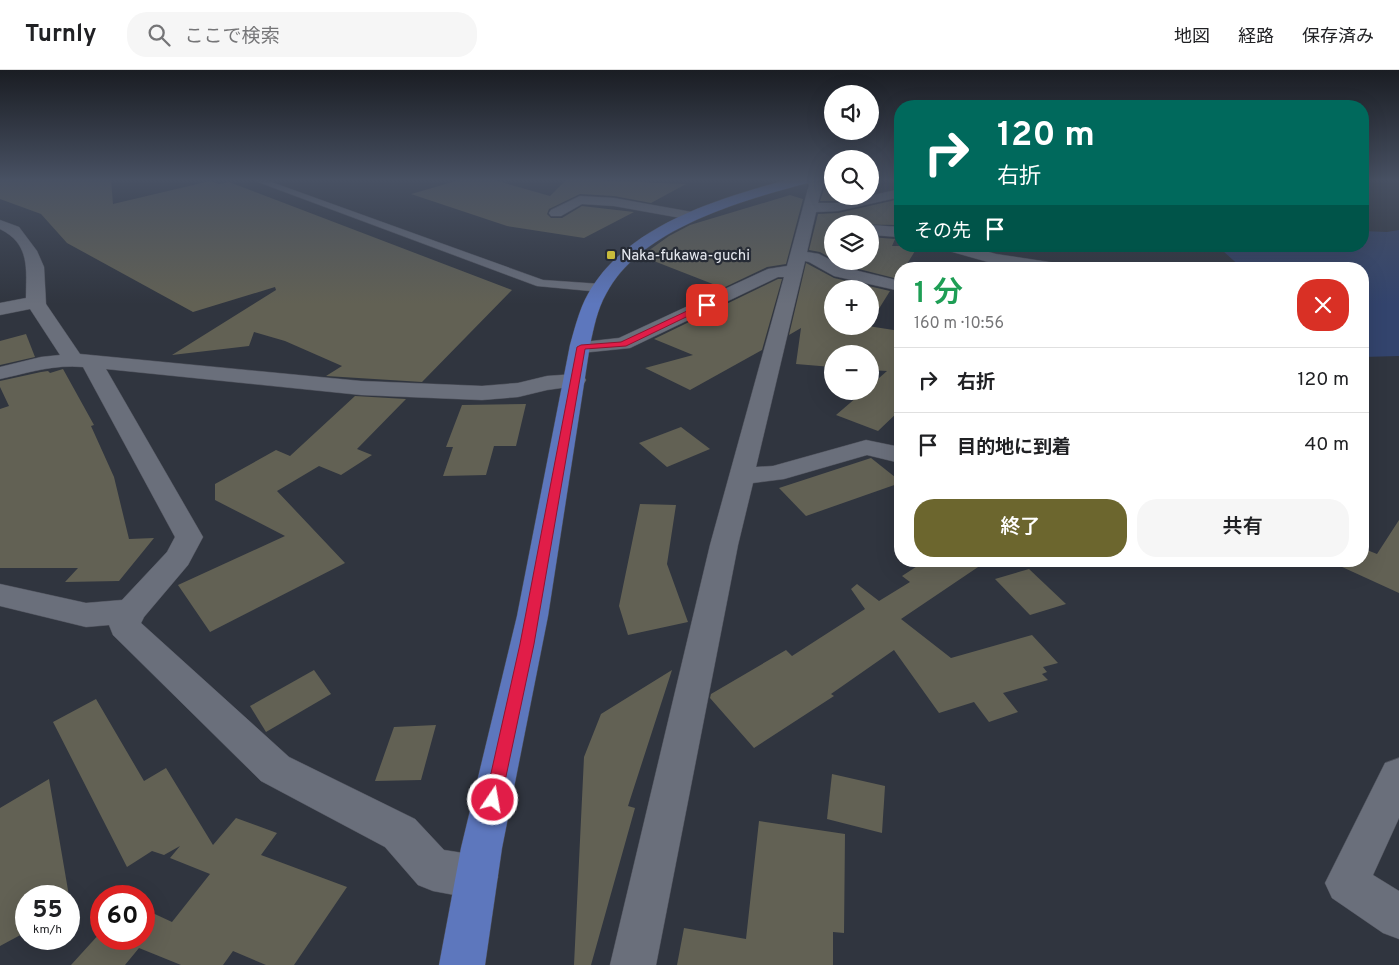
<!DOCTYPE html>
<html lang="ja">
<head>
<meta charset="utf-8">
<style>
  :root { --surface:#fff; --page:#f6f6f6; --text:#202124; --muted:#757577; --line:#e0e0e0; --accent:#6c662e }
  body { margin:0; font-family:Overpass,"Noto Sans JP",sans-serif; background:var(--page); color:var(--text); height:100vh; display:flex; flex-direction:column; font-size:19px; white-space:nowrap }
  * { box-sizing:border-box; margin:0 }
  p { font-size:16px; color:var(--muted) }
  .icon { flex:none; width:28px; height:28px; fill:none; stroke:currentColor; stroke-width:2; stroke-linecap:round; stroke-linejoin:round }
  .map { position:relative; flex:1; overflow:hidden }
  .drawer { position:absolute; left:894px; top:192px; width:475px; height:305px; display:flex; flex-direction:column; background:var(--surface); border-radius:20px; box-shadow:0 5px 20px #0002 }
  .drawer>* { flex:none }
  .guide { position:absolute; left:894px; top:30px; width:475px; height:152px; border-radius:20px; box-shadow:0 5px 20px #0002; background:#00695c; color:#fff; overflow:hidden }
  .fabs { position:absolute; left:824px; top:15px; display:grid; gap:10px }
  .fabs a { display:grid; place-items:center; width:55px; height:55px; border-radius:50%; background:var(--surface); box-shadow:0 5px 20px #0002; font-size:25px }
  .speed { position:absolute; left:15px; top:815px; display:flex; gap:10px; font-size:25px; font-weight:700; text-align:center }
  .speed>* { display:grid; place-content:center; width:65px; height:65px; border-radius:50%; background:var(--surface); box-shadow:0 5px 20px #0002; line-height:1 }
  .speed small { font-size:12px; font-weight:400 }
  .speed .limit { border:8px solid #d22; background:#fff; color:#111 }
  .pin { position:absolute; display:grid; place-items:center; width:42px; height:42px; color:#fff; margin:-21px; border-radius:10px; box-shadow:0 2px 8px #0006 }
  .me { position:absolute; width:55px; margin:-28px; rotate:12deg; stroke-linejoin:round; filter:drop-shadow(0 0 4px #0008) }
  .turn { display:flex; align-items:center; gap:18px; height:105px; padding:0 20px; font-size:22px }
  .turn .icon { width:65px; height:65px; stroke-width:2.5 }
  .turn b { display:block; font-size:35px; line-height:42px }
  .then { display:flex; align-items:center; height:48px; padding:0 20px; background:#0003; gap:10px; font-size:19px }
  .round { display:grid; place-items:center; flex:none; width:52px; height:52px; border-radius:20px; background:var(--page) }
  .summary { display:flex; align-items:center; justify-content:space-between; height:85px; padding:0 20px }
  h1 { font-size:30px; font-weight:600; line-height:38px; color:#1e9e55 }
  .primary-button { display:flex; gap:10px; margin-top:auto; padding:10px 20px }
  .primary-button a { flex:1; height:58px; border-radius:20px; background:var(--accent); color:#fff; font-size:20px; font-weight:600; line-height:58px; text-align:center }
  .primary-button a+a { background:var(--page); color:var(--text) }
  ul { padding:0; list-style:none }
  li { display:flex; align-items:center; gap:15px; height:65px; padding:0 20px; border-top:1px solid var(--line) }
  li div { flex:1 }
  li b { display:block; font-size:19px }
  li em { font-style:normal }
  header { display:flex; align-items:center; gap:30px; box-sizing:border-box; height:70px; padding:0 25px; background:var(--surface); border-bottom:1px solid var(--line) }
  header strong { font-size:24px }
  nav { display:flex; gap:28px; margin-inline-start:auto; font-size:18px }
  .search { width:350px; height:45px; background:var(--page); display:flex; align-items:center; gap:12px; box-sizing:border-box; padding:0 18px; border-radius:20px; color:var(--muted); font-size:19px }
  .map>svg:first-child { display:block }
  .green { fill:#33446d }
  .building { fill:#626154 }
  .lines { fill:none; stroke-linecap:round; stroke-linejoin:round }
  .service-casing { stroke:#4e515b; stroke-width:1 }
  .minor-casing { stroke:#4e515b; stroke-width:1 }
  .primary-casing { stroke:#4e515b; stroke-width:1 }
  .service { fill:#6a6f7b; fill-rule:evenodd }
  .minor { fill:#6a6f7b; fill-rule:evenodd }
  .primary { fill:#5d77bd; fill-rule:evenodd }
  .route { fill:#e11d48; stroke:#92132f }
  .poi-dot { fill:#c8bb3b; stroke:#262b35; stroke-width:2 }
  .labels { text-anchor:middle; stroke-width:4.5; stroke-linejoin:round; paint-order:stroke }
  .far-poi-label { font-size:15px; fill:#e6e9f0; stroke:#262b35; text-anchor:start }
</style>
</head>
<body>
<header>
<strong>Turnly</strong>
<div class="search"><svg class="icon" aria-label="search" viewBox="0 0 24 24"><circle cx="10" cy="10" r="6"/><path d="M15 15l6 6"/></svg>ここで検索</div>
<nav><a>地図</a><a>経路</a><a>保存済み</a></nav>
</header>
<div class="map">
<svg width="1399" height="895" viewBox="0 0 1399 895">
  <rect width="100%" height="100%" fill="#30353f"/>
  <!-- green -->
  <polygon class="green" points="1399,160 1399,286 1363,287 1362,199 1243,199 1223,181 1149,176 1362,176 1363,161 1387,162"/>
  <!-- building -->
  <g class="building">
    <polygon points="0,109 111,109 113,134 210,111 219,114 229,112 512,220 422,312 326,306 342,296 285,271 254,262 249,276 172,285 276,220 275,217 193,242 67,173 41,144 0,129"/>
    <polygon points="463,109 491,109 550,126 567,109 686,114 651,133 614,126 580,124 549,139 547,144 551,148 562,148 582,136 634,142 584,168 507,156 411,124"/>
    <polygon points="832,117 832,126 859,126 838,131 820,131 824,119"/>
    <polygon points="790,125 803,129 786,194 767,197 723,218 641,186 669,166 690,155"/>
    <polygon points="900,129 900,155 832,154 832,189 820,182 809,180 818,144 838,143"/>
    <polygon points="870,167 895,169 892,176 918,176 904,199 900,199 898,209 847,196 837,191 870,191"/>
    <polygon points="806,193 834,208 890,221 870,253 870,219 832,219 832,256 868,256 900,261 900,340 878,361 836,345 864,321 870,321 870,316 887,301 870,300 870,284 832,284 832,297 796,294 801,258 789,265"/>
    <polygon points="778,209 782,209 762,280 690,320 645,298 693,285 654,269"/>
    <polygon points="26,264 35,287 0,295 0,271"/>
    <polygon points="63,299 94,355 91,356 114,407 129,469 154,468 119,511 65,512 78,498 0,498 0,339 9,336 0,317 0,311 41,302 48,301 50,303"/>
    <polygon points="355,326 406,329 357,379 372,385 341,405 319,396 277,421 345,493 210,562 178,515 285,466 215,430 215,414 276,380 290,386"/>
    <polygon points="526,334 516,376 494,376 486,405 443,406 453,377 446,377 462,335"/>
    <polygon points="681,357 710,379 667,397 639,373"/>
    <polygon points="871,388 900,411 900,413 806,446 779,418"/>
    <polygon points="640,434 676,435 667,494 688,552 628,565 619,536"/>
    <polygon points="1399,450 1399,523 1329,491 1362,491 1362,478 1377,484"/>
    <polygon points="925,491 987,491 901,549 951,588 1032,565 1058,593 1043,597 1047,602 1042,604 1048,610 1003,623 1018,642 989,652 974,632 939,643 894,580 831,624 834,626 754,678 710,628 711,624 786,580 792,586 865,539 851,519 857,514 879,531 910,512 902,506"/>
    <polygon points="1029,499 1066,534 1030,545 995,509"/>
    <polygon points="314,600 331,624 266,662 250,636"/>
    <polygon points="672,600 628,736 635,738 591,895 574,895 584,687 601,644"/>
    <polygon points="96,629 144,711 166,698 213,775 236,748 277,763 261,785 347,817 294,895 266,895 233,881 223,895 181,895 139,878 125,895 71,895 101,862 101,869 144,869 144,839 172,852 210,804 170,788 180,776 164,785 152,781 127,797 53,652"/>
    <polygon points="436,655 421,710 375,711 394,657"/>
    <polygon points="832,704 885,716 882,763 827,749"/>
    <polygon points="49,709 69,826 26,826 26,862 0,876 0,738"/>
    <polygon points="759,751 845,764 844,863 833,862 833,895 677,895 684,858 746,869"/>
  </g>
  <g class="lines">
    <!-- service casing -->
    <g class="service-casing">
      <polygon id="service" points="250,109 263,109 543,210 601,214 607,218 601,222 537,216"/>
    </g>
    <!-- minor casing -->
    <g class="minor-casing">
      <g id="minor">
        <path d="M 801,109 C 808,109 818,107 823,114 L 818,133 L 838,133 L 900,119 L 900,127 L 838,141 L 816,142 L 807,182 L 819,184 L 846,198 L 900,211 L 900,221 L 834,206 L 809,192 L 805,191 L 756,397 L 773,396 L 866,370 L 900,377 L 900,393 L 867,385 L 784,409 L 753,413 L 738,475 L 656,895 L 610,895 L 710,475 L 784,207 L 778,207 L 630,278 L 581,283 L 574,281 L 571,277 L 574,273 L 619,268 L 768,199 L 787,196 L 809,115 Z"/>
        <polygon points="580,126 614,128 692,142 697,143 699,146 697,149 692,150 614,136 582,134 561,146 551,146 549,143 551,140"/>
        <path d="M 0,150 L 19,157 L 37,181 L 44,197 L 46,234 L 80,284 L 361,311 L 482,316 L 518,313 L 547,306 L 575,304 L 583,305 L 586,310 L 583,315 L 547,320 L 518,327 L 482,330 L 361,325 L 106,299 L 203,467 L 188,495 L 144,547 L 141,553 L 289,687 L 415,749 L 444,780 L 476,785 L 491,792 L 498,807 L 491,822 L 476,829 L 433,821 L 418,815 L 385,777 L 261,711 L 113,565 L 109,555 L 86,557 L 0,536 L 0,514 L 86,533 L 122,530 L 167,482 L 175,467 L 83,297 C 55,294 27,303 0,309 L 0,297 L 41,287 L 60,285 L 30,239 L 0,245 L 0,233 L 26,228 C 26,200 31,174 0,159 Z"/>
        <polygon points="870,155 900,157 900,167 870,165"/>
        <polygon points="940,176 967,176 996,184 1062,194 1068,195 1070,199 1027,199 995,194 942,179"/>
        <polygon points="1399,688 1399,748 1373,805 1399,821 1399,869 1383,863 1332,828 1325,813 1385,693"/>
      </g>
    </g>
    <!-- primary casing -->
    <g class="primary-casing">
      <path id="primary" d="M 790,109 L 812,109 L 811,112 C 744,130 640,158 606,224 C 597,240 594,257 590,275 L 548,546 L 502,778 L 485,895 L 439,895 L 461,778 L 517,546 L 570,275 C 575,258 579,240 588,224 C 626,155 720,128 790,109 Z"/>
    </g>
    <!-- service -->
    <use href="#service" class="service"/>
    <!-- minor -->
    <use href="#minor" class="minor"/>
    <!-- primary -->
    <use href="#primary" class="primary"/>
  </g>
  <!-- sky -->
  <linearGradient id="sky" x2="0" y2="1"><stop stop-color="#1a1d23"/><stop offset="0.47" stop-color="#485163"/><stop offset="1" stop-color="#485163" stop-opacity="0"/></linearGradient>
  <rect width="1399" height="234" fill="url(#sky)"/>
  <!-- route -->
  <polygon class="route" points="704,233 711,235 626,276 585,279 534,574 501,730 499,735 493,737 487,735 485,730 520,574 577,277 581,275 621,272"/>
  <!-- markers -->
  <rect class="poi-dot" x="606" y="180" width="10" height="10" rx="2.5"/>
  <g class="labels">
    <!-- far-poi labels -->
    <g class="far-poi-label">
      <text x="621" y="190">Naka-fukawa-guchi</text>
    </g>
  </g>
</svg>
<div class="fabs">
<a><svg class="icon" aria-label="sound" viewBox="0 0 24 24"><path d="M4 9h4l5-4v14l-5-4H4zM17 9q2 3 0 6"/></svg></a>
<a><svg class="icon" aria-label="search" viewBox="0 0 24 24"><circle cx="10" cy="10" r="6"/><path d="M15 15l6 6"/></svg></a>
<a><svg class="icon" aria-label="layers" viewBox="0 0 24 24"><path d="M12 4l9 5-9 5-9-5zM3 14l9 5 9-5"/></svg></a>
<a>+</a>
<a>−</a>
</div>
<div class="speed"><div>55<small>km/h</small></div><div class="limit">60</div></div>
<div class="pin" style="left:707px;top:235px;background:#d93025"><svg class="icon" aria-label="arrive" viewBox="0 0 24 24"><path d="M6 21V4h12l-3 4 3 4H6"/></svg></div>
<svg class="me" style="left:493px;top:730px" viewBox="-20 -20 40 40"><circle r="17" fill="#e11d48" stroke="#fff" stroke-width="3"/><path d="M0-11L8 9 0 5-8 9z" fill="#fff"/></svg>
<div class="guide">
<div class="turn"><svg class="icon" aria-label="right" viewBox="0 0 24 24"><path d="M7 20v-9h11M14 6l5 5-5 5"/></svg><div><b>120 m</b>右折</div></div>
<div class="then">その先<svg class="icon" aria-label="arrive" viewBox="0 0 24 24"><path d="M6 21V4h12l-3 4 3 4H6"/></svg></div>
</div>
<section class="drawer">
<div class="summary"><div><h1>1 分</h1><p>160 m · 10:56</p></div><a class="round" style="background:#d93025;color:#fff"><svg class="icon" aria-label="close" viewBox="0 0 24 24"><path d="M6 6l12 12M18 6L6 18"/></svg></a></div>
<ul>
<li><svg class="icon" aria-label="right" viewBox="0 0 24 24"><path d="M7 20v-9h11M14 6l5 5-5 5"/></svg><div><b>右折</b></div><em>120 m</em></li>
<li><svg class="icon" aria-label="arrive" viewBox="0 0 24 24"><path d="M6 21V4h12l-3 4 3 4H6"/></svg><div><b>目的地に到着</b></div><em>40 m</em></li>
</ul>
<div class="primary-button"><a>終了</a><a>共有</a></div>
</section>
</div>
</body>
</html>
